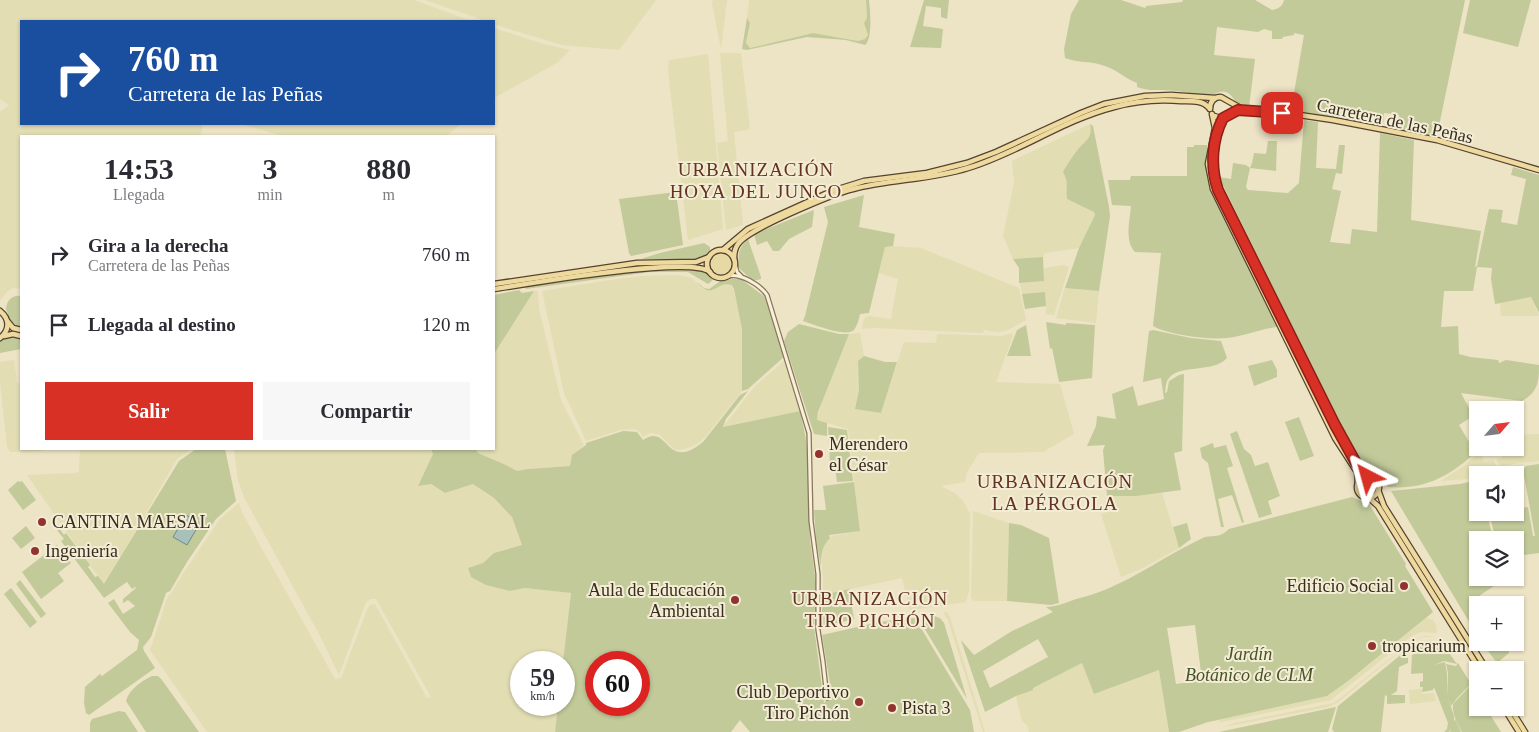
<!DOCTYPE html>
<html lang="es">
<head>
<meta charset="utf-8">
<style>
  :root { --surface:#fff; --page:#f7f7f7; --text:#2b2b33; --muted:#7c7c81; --accent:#d93025 }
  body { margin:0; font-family:Georgia,serif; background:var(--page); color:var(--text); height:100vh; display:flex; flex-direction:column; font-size:19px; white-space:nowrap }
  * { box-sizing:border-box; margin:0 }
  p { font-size:16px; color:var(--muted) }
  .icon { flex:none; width:28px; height:28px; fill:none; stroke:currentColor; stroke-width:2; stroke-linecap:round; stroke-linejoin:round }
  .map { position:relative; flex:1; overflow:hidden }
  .drawer { position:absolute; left:20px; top:135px; width:475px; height:315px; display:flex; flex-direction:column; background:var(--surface); border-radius:0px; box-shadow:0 1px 4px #0004 }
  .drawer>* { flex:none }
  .top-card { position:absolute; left:20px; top:20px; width:475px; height:105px; border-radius:0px; box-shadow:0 1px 4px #0004; background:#1a4fa0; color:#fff; overflow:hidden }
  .needle { width:32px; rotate:62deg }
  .tools { position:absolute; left:1469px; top:401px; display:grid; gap:10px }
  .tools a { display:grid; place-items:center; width:55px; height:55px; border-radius:0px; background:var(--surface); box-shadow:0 1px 4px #0004; font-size:25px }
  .speed { position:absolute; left:510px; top:651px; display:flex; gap:10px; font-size:25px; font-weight:700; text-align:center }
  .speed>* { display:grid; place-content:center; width:65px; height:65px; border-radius:50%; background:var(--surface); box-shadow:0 1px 4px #0004; line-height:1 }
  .speed small { font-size:12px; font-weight:400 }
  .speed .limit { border:8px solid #d22; background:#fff; color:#111 }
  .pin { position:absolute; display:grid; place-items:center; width:42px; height:42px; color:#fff; margin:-21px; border-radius:10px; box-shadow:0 2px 8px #0006 }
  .me { position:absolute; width:55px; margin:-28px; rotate:321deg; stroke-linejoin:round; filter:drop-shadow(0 0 4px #0008) }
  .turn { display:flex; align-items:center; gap:18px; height:105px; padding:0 25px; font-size:22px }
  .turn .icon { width:65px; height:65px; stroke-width:2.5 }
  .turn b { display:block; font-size:35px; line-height:42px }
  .eta { display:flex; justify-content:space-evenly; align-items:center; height:85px; text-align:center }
  .eta b { font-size:30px; font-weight:700; line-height:35px }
  .action { display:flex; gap:10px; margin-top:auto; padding:10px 25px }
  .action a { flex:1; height:58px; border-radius:0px; background:var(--accent); color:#fff; font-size:20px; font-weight:700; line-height:58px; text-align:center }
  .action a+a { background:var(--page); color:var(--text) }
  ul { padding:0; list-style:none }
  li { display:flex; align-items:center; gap:15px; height:70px; padding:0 25px }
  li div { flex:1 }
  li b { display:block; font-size:19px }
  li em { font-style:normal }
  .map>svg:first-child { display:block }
  .farmland { fill:#e2ddb3 }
  .green { fill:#c2ca9a; fill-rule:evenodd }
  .sand { fill:#e7d9a4 }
  .water { fill:#a7c0ba; stroke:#6e8e88 }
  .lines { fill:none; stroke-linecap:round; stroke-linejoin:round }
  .minor-casing { stroke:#87755c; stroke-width:5.5 }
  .major-casing { stroke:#554330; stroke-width:7 }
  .minor { stroke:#f8f0d8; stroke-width:3 }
  .major { stroke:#eeda9f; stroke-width:4.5 }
  .route-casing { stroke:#8d1f18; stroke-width:12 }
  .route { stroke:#d93025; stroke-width:9 }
  .poi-dot { fill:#94332e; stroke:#f4edd5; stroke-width:2 }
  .labels { text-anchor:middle; stroke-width:4; stroke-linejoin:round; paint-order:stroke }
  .street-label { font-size:18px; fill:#382c1f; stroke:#f4edd5 }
  .poi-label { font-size:18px; fill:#382c1f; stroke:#f4edd5; text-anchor:start }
  .park-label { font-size:18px; font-style:italic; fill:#465327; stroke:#f4edd5 }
  .neighbourhood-label { font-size:19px; letter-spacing:1px; fill:#633220; stroke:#f4edd5 }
</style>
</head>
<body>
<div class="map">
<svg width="1539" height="732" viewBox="0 0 1539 732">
  <rect width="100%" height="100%" fill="#ede3c5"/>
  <!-- farmland -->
  <g class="farmland">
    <polygon points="0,0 414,0 471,21 21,21 21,124 202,124 201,136 21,136 21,289 13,288 8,291 0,300 0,112 9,105 0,99"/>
    <polygon points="425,0 656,0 619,50 562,45 509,29 494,24 494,21 486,21"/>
    <polygon points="713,0 727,0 721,49 712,3"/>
    <polygon points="749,0 866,0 867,19 864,22 868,33 867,38 858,41 813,33 750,48 746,43 750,24 747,18"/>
    <polygon points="494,28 543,44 570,50 558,62 494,98"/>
    <polygon points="720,53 741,53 750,129 734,132 743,225 726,230 717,143 728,141"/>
    <polygon points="708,54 723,229 688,240 668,71 669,60"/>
    <polygon points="241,124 461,124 446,136 283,136"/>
    <polygon points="1090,124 1092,132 1090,138 1081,147 1067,164 1064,172 1068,184 1066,193 1067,199 1094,212 1095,215 1079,248 1045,253 1043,257 1013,259 1003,236 1014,183 1012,161"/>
    <polygon points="893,246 921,248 1019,288 1026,320 1008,330 999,332 984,330 983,333 873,328 862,329 864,319 868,316 891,319 898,279 879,273 885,247"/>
    <polygon points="1064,265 1069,267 1054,315 1046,314 1045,292 1022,294 1020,283 1044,281 1044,268"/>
    <polygon points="678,275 692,278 704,290 708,291 727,284 732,285 739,310 742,329 742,391 705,437 697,444 688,448 678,450 674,449 659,434 650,433 643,437 639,431 635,429 620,430 586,441 564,393 542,291 610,280 642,276"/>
    <polygon points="1065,288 1099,291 1096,323 1056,318"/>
    <polygon points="534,291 538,291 539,309 561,400 584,445 573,455 570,466 528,469 517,471 506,465 478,453 476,449 494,449 494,354"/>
    <polygon points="1531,297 1539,316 1501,316 1500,303"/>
    <polygon points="860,333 864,356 858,361 859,389 855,409 881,413 904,342 936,343 937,334 1002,336 1012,333 1013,336 996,382 1060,384 1074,434 1043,452 979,453 967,472 965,482 941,486 956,494 964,502 970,514 969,591 966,602 910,610 902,578 823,595 823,580 821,552 826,542 832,536 860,531 848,429 817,420 822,401 849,334"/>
    <polygon points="14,360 17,383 21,383 21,449 43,449 43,451 10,452 7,447 0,381 0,362"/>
    <polygon points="785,360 800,411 723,427 755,386"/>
    <polygon points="1539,434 1539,461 1519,463 1501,467 1499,464 1496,460 1502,457 1501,448 1515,448 1515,435"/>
    <polygon points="80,449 192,449 177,459 104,585 27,475 75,473 79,472"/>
    <polygon points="234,449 431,449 433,454 431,484 445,493 473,484 494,498 512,517 522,545 494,553 483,563 468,568 471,577 510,591 525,588 571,593 563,662 521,662 521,705 558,705 555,732 207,732 150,650 168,596 171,594 180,578 220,519 239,503 242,512 256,538 335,679 341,678 367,610 370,605 375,604 427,698 431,697 376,599 371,599 366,602 339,675 319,634 245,499 238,481"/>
    <polygon points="1480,451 1484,462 1493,460 1498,469 1468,479 1441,481 1464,466"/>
    <polygon points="1152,493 1162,493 1179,548 1143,568 1121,577 1101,514 1111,511 1107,496 1136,496"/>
    <polygon points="973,511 1009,523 1007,601 974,601 971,598"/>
    <polygon points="946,611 950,617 985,732 983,732 948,620 944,614"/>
    <polygon points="1427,617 1430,620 1432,619 1436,624 1437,633 1421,632 1410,637 1331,700 1221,722 1219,720 1208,722 1195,625 1305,700 1327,696 1348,681"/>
    <polygon points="1424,636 1436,637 1423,637 1411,642 1337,703 1328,707 1223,727 1235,723 1334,703 1412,641"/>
    <polygon points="1082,663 1094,694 1159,670 1169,732 1029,732 1027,725 1022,721 1016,696 1033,689 1033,688"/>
    <polygon points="1422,689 1422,694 1434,693 1436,701 1410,704 1409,690"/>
  </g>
  <!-- green -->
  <g class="green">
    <path d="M 866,0 L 869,0 C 870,11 873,38 865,45 L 846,40 L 807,37 L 747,50 L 742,49 L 747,18 L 750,23 L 746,43 L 750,48 L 813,33 L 858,41 L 865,39 L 868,35 L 864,23 L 867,18 Z"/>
    <polygon points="924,0 949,0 947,19 941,17 941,8 926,6 923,26 943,29 941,48 910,47"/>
    <path d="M 1079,0 L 1121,0 L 1145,8 L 1146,6 L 1182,2 L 1183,0 L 1255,0 L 1272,10 C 1278,9 1282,7 1284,0 L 1465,0 L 1438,131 L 1434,137 L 1400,130 L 1399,115 L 1384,113 L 1383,126 L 1291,110 L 1304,35 L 1294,33 L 1294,35 L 1283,37 L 1282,39 L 1272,39 L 1272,31 L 1264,29 L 1258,32 L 1217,27 L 1214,55 L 1255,59 L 1249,107 L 1237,104 C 1234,99 1231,94 1226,92 C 1220,90 1216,94 1211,95 C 1200,96 1187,92 1176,91 C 1163,89 1150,92 1137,87 L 1137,83 C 1126,79 1117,70 1105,66 C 1092,61 1078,63 1065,58 L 1064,49 L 1071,14 Z"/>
    <polygon points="1470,0 1531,0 1518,47 1463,33"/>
    <path d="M 1304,120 L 1318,122 L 1316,168 L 1336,169 L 1339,145 L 1345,145 L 1342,174 L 1336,173 L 1332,189 L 1341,191 L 1330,242 L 1350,244 L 1352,229 L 1377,232 L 1380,133 L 1414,140 L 1411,220 L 1481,231 L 1475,267 L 1477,266 L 1489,209 L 1503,210 L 1501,222 L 1517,225 L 1526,179 L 1511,175 L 1513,167 L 1539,175 L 1539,313 L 1531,297 L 1495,304 L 1491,279 L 1492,268 L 1477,267 L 1473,291 L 1444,291 L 1441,327 L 1458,326 L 1459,354 L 1470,357 L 1498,360 L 1499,363 L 1506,360 L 1539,365 C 1539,382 1538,392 1522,401 L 1461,393 L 1473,416 L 1459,425 L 1474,450 L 1474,454 C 1448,477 1424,490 1388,487 C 1385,481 1382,474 1376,471 C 1371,469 1369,470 1365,466 C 1354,453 1347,438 1340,424 L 1219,177 L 1231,179 L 1233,163 L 1246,165 L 1250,168 L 1252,163 L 1254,153 L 1266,154 L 1268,141 L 1277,141 L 1276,171 L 1250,168 L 1246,187 L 1248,190 L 1288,193 L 1299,183 Z"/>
    <path d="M 1090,124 L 1093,126 L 1109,207 L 1110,216 L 1099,291 L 1065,288 L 1079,248 L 1095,215 L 1094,212 L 1067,199 C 1065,187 1070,185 1063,172 C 1067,164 1073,156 1079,148 C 1087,140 1093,137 1090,124 Z"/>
    <path d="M 1194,145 L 1207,145 L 1207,175 L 1211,190 L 1278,326 L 1277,327 C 1260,329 1244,336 1227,338 C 1208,340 1169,335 1153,326 L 1161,253 L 1135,252 C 1124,240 1130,220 1131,206 L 1112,205 L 1108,180 L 1130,180 L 1131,176 L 1187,176 L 1187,147 L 1194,147 Z"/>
    <polygon points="676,192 683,245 631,256 629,253 619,199"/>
    <path d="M 864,195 L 859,227 L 895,234 L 893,246 L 885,247 L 869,313 L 860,314 C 859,319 857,326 854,330 C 846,338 813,324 803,321 L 805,316 L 828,222 L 824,207 Z"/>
    <polygon points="814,210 812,227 789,239 779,251 773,251 767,241 757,245 754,234"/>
    <path d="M 748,239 L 761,277 L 761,279 L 753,281 L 739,268 C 738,255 738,248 748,239 Z"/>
    <polygon points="704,243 710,247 710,251 706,255 696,259 641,259 660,253"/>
    <polygon points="1043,257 1044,281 1019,283 1019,268 1013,259"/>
    <polygon points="661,269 699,269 706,271 714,279 708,284 688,272 650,272 526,289 525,287 629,272"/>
    <path d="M 732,279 L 741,279 L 765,297 L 785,356 L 748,389 L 742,391 L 742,329 L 734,289 L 732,285 C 716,280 713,302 697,282 L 704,288 L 709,289 L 719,282 Z"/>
    <polygon points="519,290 522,293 534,291 494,354 494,295"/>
    <polygon points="1045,292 1046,306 1025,309 1022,294"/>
    <path d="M 21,296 L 21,328 L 11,322 L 6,309 C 7,300 12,295 21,296 Z"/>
    <polygon points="1046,322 1066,325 1066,323 1095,325 1092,378 1059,382 1052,348 1050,349"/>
    <polygon points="799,324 839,334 849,334 818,412 817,420 827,423 827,436 814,434 784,341 788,332"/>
    <polygon points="1026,325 1031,356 1007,356 1017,330"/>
    <path d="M 1153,330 L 1191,338 L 1221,341 L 1227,358 C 1214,373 1180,364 1169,378 C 1165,382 1166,389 1165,393 L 1167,392 L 1169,381 L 1179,375 L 1184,374 L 1182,451 L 1174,453 L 1181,490 L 1136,496 L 1107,496 L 1103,450 L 1105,445 L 1087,446 L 1096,426 L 1097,416 L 1116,419 L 1112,394 L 1133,386 L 1138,406 L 1164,399 L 1161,378 L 1143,382 L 1149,331 Z"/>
    <polygon points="14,336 21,338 21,349 0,353 0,341 8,337"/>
    <polygon points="864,356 885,362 897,362 881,413 855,409 859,390 858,361"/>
    <polygon points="1272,360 1277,370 1277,377 1254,386 1248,366"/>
    <path d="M 748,391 L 726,419 L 723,427 L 800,411 L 805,434 L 808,455 L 810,540 L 816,583 L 814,627 L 824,703 L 832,696 L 822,635 L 879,622 L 915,618 L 970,710 L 974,732 L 750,732 L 740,720 L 731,732 L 555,732 L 558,705 L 564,705 L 563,662 L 571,593 L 525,588 L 510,591 L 486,585 L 471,577 L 468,568 L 483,563 L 494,553 L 522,545 L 512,517 L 494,498 L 473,484 L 445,493 L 431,484 L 418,486 L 433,454 L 431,449 L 476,449 L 478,453 L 506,465 L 517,471 L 528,469 L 570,466 L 572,455 L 586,445 L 586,443 L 623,431 L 637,432 L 643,440 C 669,422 665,473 703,442 L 740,395 ZM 596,662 L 639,662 L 639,705 L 596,705 Z"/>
    <polygon points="1299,417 1314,456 1300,461 1285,422"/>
    <polygon points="828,427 847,430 853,481 837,482 835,467 830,464"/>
    <polygon points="1237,431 1244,449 1251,455 1255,466 1268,462 1280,496 1268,501 1272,514 1259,518 1230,434"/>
    <polygon points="1213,443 1214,448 1226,445 1233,466 1227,468 1244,522 1242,523 1232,495 1218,499 1224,527 1221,527 1208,463 1202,458 1200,448"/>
    <polygon points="196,449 225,449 236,501 216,519 187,562 170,591 166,593 151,637 143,647 144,651 155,668 89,715 86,713 84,703 85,687 100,674 102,676 137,650 139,640 130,632 108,603 114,599 123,614 135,606 128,600 123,603 123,599 136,588 135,587 132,589 127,582 104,598 61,541 64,539 57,530 59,528 64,535 66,533 90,565 88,567 95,577 98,576 104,584 179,461"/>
    <polygon points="1539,464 1539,553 1515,556 1515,540 1496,540 1489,513 1515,512 1515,509 1528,507 1533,536 1535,536 1523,470 1526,466"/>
    <polygon points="1518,467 1521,467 1524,489 1515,491 1515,475 1489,475"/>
    <polygon points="1477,480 1478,512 1487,513 1493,540 1478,540 1478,578 1506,578 1479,596 1484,605 1478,605 1477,635 1391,491 1460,484"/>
    <polygon points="18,481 20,482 22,481 36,500 23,510 8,490"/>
    <path d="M 854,482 L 860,531 L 829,535 L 830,538 C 821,547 821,555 821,567 L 816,539 L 814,510 L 826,510 L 823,486 Z"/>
    <path d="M 1352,497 L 1369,504 L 1406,564 L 1405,566 L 1433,612 L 1348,681 L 1327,696 L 1208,722 L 1179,732 L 1169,732 L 1159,670 L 1094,694 L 1082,663 L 1033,688 L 1033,690 L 1016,696 L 985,712 L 961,640 L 974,655 L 1012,631 L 1053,612 L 1046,607 C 1058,607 1068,601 1080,598 C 1125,587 1163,556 1205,537 C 1217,535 1219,538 1229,529 ZM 1195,625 L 1202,680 L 1176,684 L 1167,628 ZM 1038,639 L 1048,657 L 990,688 L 983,671 Z"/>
    <polygon points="1009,523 1021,525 1049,538 1059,603 1051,605 1007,601"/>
    <polygon points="1187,523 1191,539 1179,548 1173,527"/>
    <polygon points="26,526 35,538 21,549 12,538"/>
    <polygon points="57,545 71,563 58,573 64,581 41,599 22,572"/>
    <polygon points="20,580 46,614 41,618 16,584"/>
    <polygon points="11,588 37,622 30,628 4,594"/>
    <polygon points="849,589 854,619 821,627 823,595"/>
    <polygon points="934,616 940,618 944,623 967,699 920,621 921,619"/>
    <path d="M 1430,641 C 1444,643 1449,653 1457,664 L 1444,661 L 1434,665 L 1445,662 L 1447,674 L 1448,697 L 1448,673 L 1446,664 L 1456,666 L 1458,663 L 1471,684 L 1458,697 L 1451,706 L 1448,698 L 1454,716 L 1454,722 L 1455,719 L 1461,732 L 1450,732 L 1451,728 L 1449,732 L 1444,732 L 1447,729 L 1448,723 L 1434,687 L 1433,690 L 1422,692 L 1423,687 L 1420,687 L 1420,682 L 1423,681 L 1423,673 L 1411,674 L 1412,655 L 1419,652 L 1414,646 L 1424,642 Z"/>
    <polygon points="1482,643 1508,643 1509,653 1497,663"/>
    <polygon points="1408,649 1408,663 1399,667 1397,691 1391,695 1405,695 1405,703 1387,704 1387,696 1385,695 1381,732 1334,732 1332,729 1338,706"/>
    <path d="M 152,676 L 158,676 L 162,680 L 199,732 L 146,732 L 126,701 C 129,689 142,681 152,676 Z"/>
    <path d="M 1471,685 L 1477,694 L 1478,708 L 1486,708 L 1501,732 L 1462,732 C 1457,724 1452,713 1453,704 Z"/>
    <polygon points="1336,707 1328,732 1219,732"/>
    <polygon points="119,711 125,712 138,732 90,732 90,723 92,719"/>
  </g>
  <!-- sand -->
  <circle class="sand" cx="721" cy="264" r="11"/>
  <!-- water -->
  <polygon class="water" points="186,515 200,523 187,545 173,537"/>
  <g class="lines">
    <!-- minor casing -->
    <g class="minor-casing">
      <g id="minor">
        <polyline points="735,263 737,272 741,276"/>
        <path d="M 728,276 C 741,273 760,285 767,295 L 809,433 L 811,521 L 818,574 L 818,630 L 823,662 L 827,698"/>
      </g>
    </g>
    <!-- major casing -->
    <g class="major-casing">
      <g id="major">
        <path d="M 1210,109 C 1210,102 1213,97 1221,97 L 1244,110"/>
        <polyline points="1212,114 1215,128 1208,164 1213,189 1335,438 1357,472 1358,483"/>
        <polyline points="1214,116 1221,118 1232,112 1244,110 1286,113 1333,120 1437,140 1539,170"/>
        <path d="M 1223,118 C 1212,140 1210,166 1218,190 L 1345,445 L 1360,469 L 1368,477"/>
        <polyline points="723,250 748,229 832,191 864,181 927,173 967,163 996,152 1081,113 1104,104 1145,96 1171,95 1215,98"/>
        <circle cx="721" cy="264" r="14"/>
        <path d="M 734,259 C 734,254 735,248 738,244 C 748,229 832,194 853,189 C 891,179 930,180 968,168 C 1018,153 1063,120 1114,107 C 1136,101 1159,99 1181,101 C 1191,101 1203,100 1209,108"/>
        <polyline points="494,284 637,263 696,262 709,257"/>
        <path d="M 494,289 C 527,284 690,255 710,272"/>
        <path d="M 0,311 C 10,319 10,330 0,338"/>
        <polyline points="8,322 13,328 21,330"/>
        <polyline points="4,336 13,334 21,336"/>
        <circle cx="1368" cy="487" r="11"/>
        <polyline points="1378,490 1384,506 1487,670"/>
        <polyline points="1369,498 1378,506 1480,670"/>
        <polyline points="1504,708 1519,732"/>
        <polyline points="1510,708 1525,732"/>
      </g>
    </g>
    <!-- minor -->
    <use href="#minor" class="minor"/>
    <!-- major -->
    <use href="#major" class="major"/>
  </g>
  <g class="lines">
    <!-- route casing -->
    <g class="route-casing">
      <path id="route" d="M 1282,113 L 1238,110 L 1223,118 C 1212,140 1210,166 1218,190 L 1335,425 L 1356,463 L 1368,477"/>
    </g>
    <!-- route -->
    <use href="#route" class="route"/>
  </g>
  <!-- markers -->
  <g class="poi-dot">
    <circle cx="819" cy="454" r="5"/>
    <circle cx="42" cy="522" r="5"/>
    <circle cx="35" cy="551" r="5"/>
    <circle cx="1404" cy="586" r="5"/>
    <circle cx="735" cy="600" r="5"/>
    <circle cx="1372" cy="646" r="5"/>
    <circle cx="859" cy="702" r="5"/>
    <circle cx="892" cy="708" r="5"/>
  </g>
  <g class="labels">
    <!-- street labels -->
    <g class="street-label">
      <text transform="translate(1395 121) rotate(12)" y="6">Carretera de las Peñas</text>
    </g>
    <!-- poi labels -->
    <g class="poi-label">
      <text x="829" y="450">Merendero<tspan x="829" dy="21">el César</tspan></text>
      <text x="52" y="528">CANTINA MAESAL</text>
      <text x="45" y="557">Ingeniería</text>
      <text x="1394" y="592" text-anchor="end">Edificio Social</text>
      <text x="725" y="596" text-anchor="end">Aula de Educación<tspan x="725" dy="21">Ambiental</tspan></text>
      <text x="1382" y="652">tropicarium</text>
      <text x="849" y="698" text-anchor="end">Club Deportivo<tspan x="849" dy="21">Tiro Pichón</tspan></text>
      <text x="902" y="714">Pista 3</text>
    </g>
    <!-- park labels -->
    <g class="park-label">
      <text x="1249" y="660">Jardín<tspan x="1249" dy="21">Botánico de CLM</tspan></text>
    </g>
    <!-- neighbourhood labels -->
    <g class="neighbourhood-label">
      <text x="756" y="176">URBANIZACIÓN<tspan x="756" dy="22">HOYA DEL JUNCO</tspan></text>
      <text x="1055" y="488">URBANIZACIÓN<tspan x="1055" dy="22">LA PÉRGOLA</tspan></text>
      <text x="870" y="605">URBANIZACIÓN<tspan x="870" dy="22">TIRO PICHÓN</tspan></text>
    </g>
  </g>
</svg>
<div class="tools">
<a><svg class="needle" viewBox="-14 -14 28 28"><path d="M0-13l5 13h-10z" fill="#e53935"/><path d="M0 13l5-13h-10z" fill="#7c7c81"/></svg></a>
<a><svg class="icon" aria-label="sound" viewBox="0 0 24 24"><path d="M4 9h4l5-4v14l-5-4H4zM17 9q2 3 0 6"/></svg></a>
<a><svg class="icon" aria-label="layers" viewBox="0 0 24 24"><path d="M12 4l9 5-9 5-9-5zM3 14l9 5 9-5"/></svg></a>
<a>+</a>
<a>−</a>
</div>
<div class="speed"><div>59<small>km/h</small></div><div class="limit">60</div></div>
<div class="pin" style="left:1282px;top:113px;background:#d93025"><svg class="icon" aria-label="arrive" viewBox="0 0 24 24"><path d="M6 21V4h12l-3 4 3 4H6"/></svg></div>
<svg class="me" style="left:1368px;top:477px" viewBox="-20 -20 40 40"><path d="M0-17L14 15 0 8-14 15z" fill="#d93025" stroke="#fff" stroke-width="4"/></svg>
<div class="top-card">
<div class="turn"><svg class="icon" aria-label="right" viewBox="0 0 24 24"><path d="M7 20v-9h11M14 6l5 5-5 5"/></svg><div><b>760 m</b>Carretera de las Peñas</div></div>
</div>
<section class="drawer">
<div class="eta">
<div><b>14:53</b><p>Llegada</p></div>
<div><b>3</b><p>min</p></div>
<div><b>880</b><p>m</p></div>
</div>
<ul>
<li><svg class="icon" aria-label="right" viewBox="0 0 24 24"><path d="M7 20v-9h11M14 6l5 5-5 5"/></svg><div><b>Gira a la derecha</b><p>Carretera de las Peñas</p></div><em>760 m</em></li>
<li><svg class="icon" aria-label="arrive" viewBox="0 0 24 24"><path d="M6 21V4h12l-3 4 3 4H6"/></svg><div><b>Llegada al destino</b></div><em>120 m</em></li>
</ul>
<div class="action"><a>Salir</a><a>Compartir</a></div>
</section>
</div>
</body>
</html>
